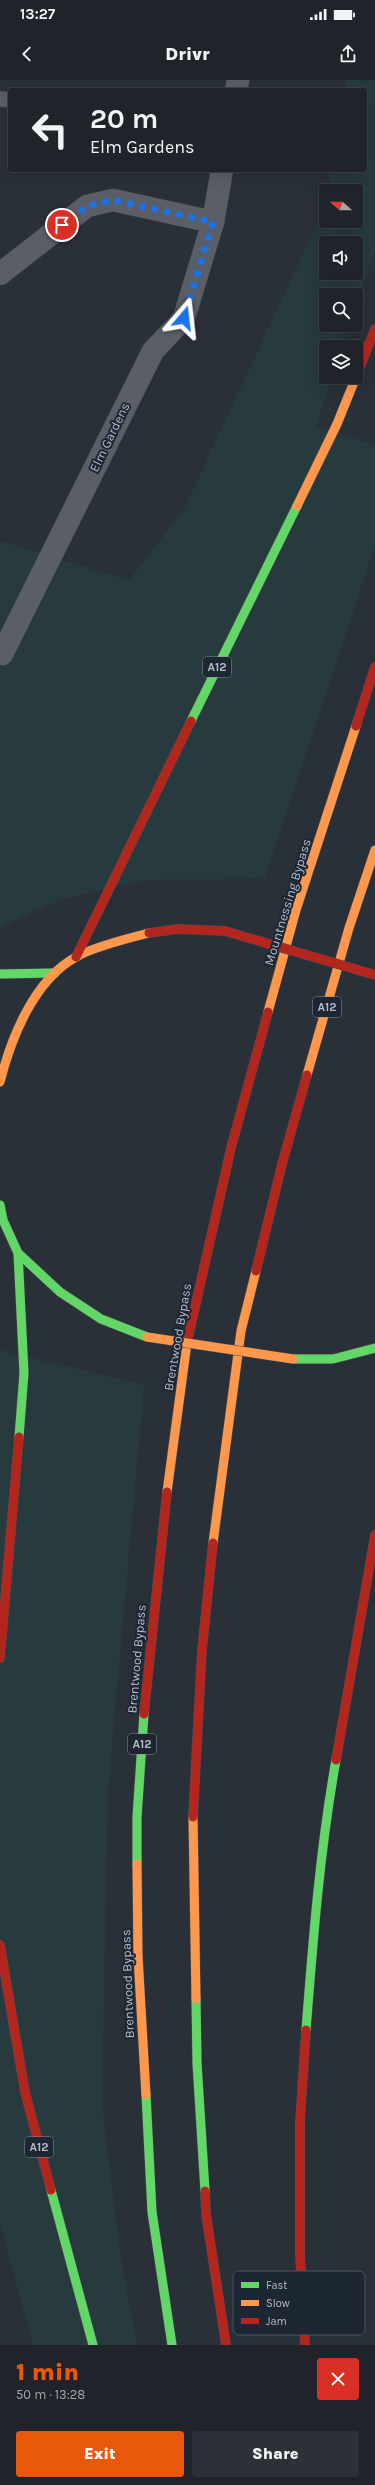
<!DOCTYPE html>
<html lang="en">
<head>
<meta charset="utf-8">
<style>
  :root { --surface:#20242a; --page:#2d3036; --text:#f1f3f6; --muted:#a2a4a8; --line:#3d4147; --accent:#ea580c }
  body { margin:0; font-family:Karla,sans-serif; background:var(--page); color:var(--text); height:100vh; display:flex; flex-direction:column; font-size:15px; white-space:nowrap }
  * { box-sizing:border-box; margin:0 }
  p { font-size:13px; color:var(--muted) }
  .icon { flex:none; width:22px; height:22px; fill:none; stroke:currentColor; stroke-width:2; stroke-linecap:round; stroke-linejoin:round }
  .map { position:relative; height:2265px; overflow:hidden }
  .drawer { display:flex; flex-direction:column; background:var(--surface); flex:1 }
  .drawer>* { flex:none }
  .hud { position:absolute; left:8px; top:8px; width:359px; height:84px; border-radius:4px; box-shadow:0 4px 16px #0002,0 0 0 1px var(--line); background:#20242a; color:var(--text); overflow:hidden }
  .needle { width:26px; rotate:290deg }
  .buttons { position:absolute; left:319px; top:104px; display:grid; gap:8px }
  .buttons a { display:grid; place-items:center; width:44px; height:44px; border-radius:4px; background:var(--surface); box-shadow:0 4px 16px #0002,0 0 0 1px var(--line); font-size:20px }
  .pin { position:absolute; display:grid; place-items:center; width:34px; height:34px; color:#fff; margin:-17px; border:2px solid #fff; border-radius:50%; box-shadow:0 1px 4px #0007 }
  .me { position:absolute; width:44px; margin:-22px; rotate:17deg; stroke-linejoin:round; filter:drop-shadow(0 0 3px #0008) }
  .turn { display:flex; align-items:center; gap:14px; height:84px; padding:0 16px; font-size:18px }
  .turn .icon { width:52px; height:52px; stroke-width:2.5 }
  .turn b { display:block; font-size:28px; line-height:34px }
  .round { display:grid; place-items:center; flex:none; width:42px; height:42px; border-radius:4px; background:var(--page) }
  .head { display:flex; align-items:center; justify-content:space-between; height:68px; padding:0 16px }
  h1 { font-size:24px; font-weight:800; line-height:30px; color:var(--accent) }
  .button { display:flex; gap:8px; margin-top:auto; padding:8px 16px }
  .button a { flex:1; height:46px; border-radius:4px; background:var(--accent); color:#fff; font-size:16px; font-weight:800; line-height:46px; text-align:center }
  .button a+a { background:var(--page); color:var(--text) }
  .status { display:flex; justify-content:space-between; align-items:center; height:28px; padding:0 20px; background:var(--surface); direction:ltr }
  .status svg { height:11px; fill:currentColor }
  header { display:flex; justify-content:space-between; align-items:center; height:52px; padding:0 16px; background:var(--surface); font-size:18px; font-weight:800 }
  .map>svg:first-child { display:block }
  .green { fill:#273a3e; fill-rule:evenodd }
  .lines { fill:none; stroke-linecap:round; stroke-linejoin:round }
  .lane-casing { stroke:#484c53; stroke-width:16 }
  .street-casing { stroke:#484c53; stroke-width:23 }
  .fast-casing { stroke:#484c53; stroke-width:10 }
  .slow-casing { stroke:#484c53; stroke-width:10 }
  .jam-casing { stroke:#484c53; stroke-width:10 }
  .lane { stroke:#5a5e66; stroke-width:15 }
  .street { stroke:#5a5e66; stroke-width:22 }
  .fast { stroke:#63d668; stroke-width:9 }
  .slow { stroke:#ff974d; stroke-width:9 }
  .jam { stroke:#b3261e; stroke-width:9 }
  .slow-bridge-casing { stroke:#484c55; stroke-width:10; stroke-linecap:butt }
  .jam-bridge-casing { stroke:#484c55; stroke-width:10; stroke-linecap:butt }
  .slow-bridge { stroke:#ff974d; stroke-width:9 }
  .jam-bridge { stroke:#b3261e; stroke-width:9 }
  .route { stroke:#1a73e8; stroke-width:7; stroke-dasharray:0 12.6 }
  .labels { text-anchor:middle; stroke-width:4; stroke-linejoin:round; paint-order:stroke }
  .shield { fill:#1d2633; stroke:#878f9c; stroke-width:1 }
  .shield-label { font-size:12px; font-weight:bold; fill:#b4bcc9 }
  .street-label { font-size:13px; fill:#b4bcc9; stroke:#1d2633 }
  .key { fill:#1d2633; stroke:#4a5360; stroke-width:1 }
  .key-label { font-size:11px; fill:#b4bcc9 }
</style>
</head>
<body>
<div class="status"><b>13:27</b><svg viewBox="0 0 49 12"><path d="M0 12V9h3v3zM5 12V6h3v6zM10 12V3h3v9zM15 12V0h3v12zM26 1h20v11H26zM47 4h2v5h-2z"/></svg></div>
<header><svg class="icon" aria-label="back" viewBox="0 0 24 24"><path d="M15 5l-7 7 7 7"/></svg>Drivr<svg class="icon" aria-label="share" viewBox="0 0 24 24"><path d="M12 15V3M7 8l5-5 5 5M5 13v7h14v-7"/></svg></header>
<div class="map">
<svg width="375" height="2265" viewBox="0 0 375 2265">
  <rect width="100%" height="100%" fill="#2a3038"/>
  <!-- green -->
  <g class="green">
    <path d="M 347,0 L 375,0 L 375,171 L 356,227 L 356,215 L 326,215 L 326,245 L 350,245 L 342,267 L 326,267 L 326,297 L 332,297 L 316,346 L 375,365 L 375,465 L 265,799 L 145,800 L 60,820 L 0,847 L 0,461 L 129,500 L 184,429 L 324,129 L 326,117 L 326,141 L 356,141 L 356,111 L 327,111 L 331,90 L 365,90 L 365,10 L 346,10 ZM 326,163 L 356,163 L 356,193 L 326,193 Z"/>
    <polygon points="0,1270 144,1305 108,1712 102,2024 120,2172 137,2265 33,2265 0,2144"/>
  </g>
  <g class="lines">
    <!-- lane casing -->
    <g class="lane-casing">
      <polyline id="lane" points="0,19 10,20"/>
    </g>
    <!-- street casing -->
    <g class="street-casing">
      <g id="street">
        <polyline points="236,10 238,0"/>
        <polyline points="0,194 87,126 113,120 213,142"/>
        <polyline points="2,574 153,271 184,238 213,142 222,90"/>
      </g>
    </g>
    <!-- fast casing -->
    <g class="fast-casing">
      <g id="fast">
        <polyline points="191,641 297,426"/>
        <polyline points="0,894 55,893"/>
        <polyline points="0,1125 3,1140 18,1173 60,1212 101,1239 147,1257"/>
        <polyline points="18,1173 24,1293 19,1357"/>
        <polyline points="293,1279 333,1279 375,1268"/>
        <polyline points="137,1784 137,1737 144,1634"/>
        <polyline points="196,1919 197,1983 205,2111"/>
        <path d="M 306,1950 C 313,1860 320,1769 336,1680"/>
        <polyline points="146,2015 152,2132 172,2265"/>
        <polyline points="51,2110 93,2265"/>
      </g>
    </g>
    <!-- slow casing -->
    <g class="slow-casing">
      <g id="slow">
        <polyline points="297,426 337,344 356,297"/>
        <polyline points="268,932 296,830 356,646"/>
        <polyline points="307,995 349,848 375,770"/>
        <path d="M 0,1002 C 11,958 34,900 76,877 C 93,867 129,858 149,853"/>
        <polyline points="167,1412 187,1263"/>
        <polyline points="213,1463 241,1251 256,1191"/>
        <polyline points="193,1737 196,1919"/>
        <polyline points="137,1784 138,1876 146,2015"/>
      </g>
    </g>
    <!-- jam casing -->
    <g class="jam-casing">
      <g id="jam">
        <polyline points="356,297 375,249"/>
        <polyline points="356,646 375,587"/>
        <polyline points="149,853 178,849 225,851"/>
        <polyline points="76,877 191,641"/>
        <polyline points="256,1191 282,1084 307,995"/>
        <polyline points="187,1263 231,1068 268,932"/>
        <polyline points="0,1578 19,1357"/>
        <polyline points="144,1634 167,1412"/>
        <polyline points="336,1680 375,1455"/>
        <polyline points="193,1737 202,1570 213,1463"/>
        <polyline points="0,1865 25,2012 51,2110"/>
        <polyline points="205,2111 206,2134 226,2265"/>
        <polyline points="305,2265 300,2175 300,2041 306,1950"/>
      </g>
    </g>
    <!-- lane -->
    <use href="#lane" class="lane"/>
    <!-- street -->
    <use href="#street" class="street"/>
    <!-- fast -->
    <use href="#fast" class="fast"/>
    <!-- slow -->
    <use href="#slow" class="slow"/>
    <!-- jam -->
    <use href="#jam" class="jam"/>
    <!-- slow-bridge casing -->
    <g class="slow-bridge-casing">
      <polyline id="slow-bridge" points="147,1257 293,1279"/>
    </g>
    <!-- jam-bridge casing -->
    <g class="jam-bridge-casing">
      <polyline id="jam-bridge" points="225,851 375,895"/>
    </g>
    <!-- slow-bridge -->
    <use href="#slow-bridge" class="slow-bridge"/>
    <!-- jam-bridge -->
    <use href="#jam-bridge" class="jam-bridge"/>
  </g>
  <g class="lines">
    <!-- route -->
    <polyline class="route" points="62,145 87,126 113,120 213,142 184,238"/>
  </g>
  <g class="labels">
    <!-- shield labels -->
    <g class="shield">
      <rect x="203" y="577" width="28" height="20" rx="3"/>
      <rect x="313" y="917" width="28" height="20" rx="3"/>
      <rect x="128" y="1654" width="28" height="20" rx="3"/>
      <rect x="25" y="2057" width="28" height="20" rx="3"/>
    </g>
    <g class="shield-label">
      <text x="217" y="591">A12</text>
      <text x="327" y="931">A12</text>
      <text x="142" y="1668">A12</text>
      <text x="39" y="2071">A12</text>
    </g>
    <!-- street labels -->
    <g class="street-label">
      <text transform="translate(109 357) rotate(-64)" y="5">Elm Gardens</text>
      <text transform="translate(287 822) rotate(-73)" y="5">Mountnessing Bypass</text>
      <text transform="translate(177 1257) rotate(-80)" y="5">Brentwood Bypass</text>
      <text transform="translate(136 1579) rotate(-85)" y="5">Brentwood Bypass</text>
      <text transform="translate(127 1904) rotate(-92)" y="5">Brentwood Bypass</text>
    </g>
  </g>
  <!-- legend -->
  <rect x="233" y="2191" width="132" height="64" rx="6" class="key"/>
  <rect x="241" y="2202" width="18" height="6" fill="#63d668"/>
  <rect x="241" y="2220" width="18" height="6" fill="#ff974d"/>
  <rect x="241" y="2238" width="18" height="6" fill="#b3261e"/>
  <g class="key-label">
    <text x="266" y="2209">Fast</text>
    <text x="266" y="2227">Slow</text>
    <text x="266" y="2245">Jam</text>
  </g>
</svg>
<div class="buttons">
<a><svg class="needle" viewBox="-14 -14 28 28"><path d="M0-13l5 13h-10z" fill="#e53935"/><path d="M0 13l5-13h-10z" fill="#a2a4a8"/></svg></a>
<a><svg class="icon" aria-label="sound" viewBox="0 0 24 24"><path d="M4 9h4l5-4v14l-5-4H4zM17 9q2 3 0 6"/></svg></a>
<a><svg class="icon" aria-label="search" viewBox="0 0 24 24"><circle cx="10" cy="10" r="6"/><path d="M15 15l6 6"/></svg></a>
<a><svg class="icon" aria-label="layers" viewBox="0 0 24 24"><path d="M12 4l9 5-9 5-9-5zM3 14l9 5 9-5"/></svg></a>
</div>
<div class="pin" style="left:62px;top:145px;background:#d93025"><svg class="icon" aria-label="arrive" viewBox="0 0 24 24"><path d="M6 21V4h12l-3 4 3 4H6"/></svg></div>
<svg class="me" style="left:184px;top:238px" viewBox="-20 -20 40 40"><path d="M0-17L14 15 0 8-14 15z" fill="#1a73e8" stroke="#fff" stroke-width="4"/></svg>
<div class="hud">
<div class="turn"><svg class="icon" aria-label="left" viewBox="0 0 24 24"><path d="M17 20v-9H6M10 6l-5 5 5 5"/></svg><div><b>20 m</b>Elm Gardens</div></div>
</div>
</div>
<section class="drawer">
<div class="head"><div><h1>1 min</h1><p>50 m · 13:28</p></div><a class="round" style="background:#d93025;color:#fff"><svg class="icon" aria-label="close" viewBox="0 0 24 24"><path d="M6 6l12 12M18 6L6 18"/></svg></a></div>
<div class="button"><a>Exit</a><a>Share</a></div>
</section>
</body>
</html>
